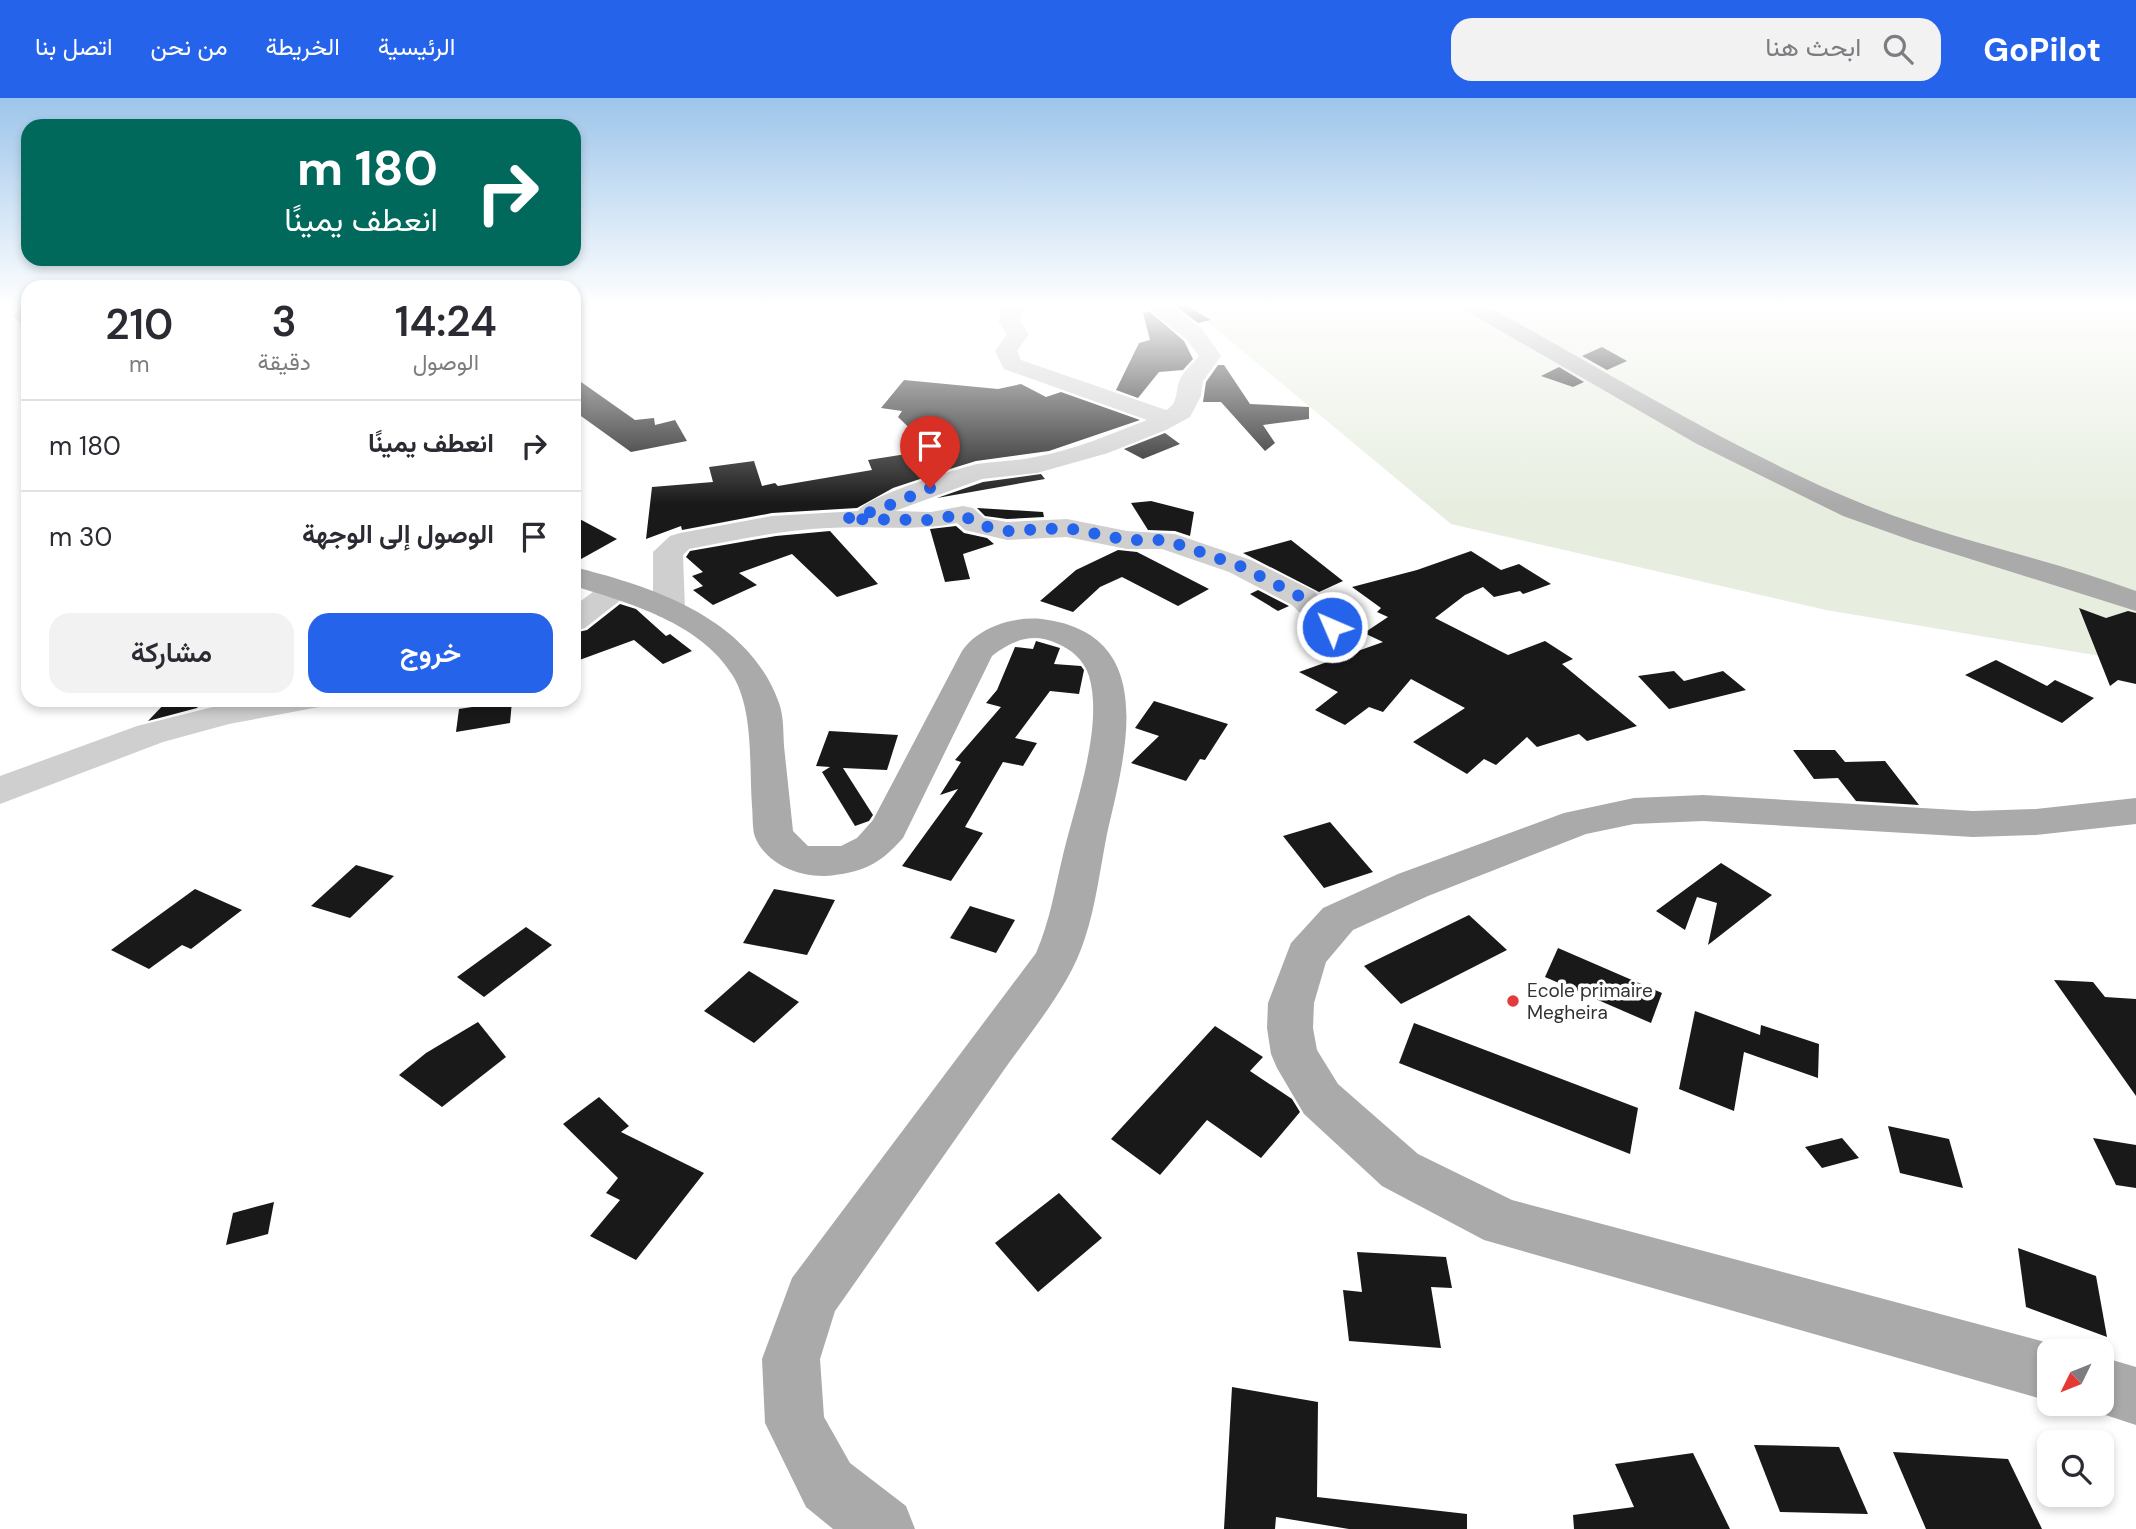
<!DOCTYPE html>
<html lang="ar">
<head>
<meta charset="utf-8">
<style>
  :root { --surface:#fff; --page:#f2f2f3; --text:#2b2b33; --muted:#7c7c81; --line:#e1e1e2; --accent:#2563eb }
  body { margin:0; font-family:"DM Sans",Vazirmatn,sans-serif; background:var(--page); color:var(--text); direction:rtl; height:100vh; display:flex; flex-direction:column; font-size:26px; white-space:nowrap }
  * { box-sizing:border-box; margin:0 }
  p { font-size:23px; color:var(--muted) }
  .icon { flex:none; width:38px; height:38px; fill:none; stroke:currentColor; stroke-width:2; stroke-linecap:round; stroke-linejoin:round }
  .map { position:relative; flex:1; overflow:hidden; direction:ltr }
  .panel { position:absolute; left:21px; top:182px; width:560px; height:427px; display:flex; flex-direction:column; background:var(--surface); border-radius:21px; box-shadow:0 4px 10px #0003; direction:rtl }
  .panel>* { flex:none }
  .hud { position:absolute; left:21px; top:21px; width:560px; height:147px; border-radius:21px; box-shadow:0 4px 10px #0003; direction:rtl; background:#00695c; color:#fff; overflow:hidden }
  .needle { width:46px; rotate:227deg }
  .fabs { position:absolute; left:2037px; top:1241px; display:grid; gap:14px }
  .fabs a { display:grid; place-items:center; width:77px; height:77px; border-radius:14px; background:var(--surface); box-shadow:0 4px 10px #0003; font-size:35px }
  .pin { position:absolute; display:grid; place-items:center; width:60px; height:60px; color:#fff; margin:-72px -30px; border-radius:50% 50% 50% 0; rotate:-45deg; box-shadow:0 0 7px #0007 }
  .pin .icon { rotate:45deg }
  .me { position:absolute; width:77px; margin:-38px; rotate:315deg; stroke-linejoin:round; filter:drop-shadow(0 0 5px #0008) }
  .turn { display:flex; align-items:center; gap:24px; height:147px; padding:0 28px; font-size:32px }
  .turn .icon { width:91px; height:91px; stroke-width:2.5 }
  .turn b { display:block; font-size:49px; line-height:60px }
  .eta { display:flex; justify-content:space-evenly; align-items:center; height:119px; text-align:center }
  .eta b { font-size:42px; font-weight:600; line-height:49px }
  .action { display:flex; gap:14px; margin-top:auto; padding:14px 28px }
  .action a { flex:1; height:80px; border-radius:21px; background:var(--accent); color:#fff; font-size:28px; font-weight:600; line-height:80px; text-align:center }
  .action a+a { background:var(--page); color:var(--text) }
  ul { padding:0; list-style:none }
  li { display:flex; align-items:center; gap:21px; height:91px; padding:0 28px; border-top:2px solid var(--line) }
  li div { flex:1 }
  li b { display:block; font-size:26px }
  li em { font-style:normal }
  header { display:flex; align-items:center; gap:42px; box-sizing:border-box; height:98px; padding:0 35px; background:var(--accent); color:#fff }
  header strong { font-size:33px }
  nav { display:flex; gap:38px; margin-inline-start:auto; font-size:24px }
  .search { width:490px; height:63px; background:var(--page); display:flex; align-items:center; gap:18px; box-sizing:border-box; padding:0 24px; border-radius:21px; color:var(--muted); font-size:26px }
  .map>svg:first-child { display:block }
  .green { fill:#e7eee0 }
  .building { fill:#191919 }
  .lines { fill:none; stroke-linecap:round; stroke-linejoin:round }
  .minor { fill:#cfcfcf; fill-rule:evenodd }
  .major { fill:#aaa; fill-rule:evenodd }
  .route { stroke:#2563eb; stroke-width:12; stroke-dasharray:0 21.6 }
  .poi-dot { fill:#e13b3d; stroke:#fff; stroke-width:2.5 }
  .labels { text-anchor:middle; stroke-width:7; stroke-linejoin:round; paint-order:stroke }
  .poi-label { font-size:19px; fill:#323232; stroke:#fff; text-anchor:start }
</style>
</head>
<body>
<header>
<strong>GoPilot</strong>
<div class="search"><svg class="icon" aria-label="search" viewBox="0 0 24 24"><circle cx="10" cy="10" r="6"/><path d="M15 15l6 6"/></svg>ابحث هنا</div>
<nav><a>الرئيسية</a><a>الخريطة</a><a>من نحن</a><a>اتصل بنا</a></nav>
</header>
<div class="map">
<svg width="2136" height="1431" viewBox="0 0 2136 1431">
  <rect width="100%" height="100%" fill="#fff"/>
  <!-- green -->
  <polygon class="green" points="1186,206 2136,206 2136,564 1826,512 1451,426"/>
  <!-- building -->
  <g class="building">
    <polygon points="1184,206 1211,222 1198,225 1176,208"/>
    <polygon points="1149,213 1184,243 1193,261 1183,272 1159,274 1138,300 1116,292 1139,245 1150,242 1143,215"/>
    <polygon points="1602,249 1627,263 1607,272 1582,258"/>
    <polygon points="1218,267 1224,267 1250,306 1309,309 1309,321 1263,327 1275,345 1265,353 1221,304 1203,304 1206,284"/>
    <polygon points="1559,269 1584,284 1573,289 1541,278"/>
    <polygon points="574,279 635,322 654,320 655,327 675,322 687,343 631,354 574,313"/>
    <polygon points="904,282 998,291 1021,286 1046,299 1061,294 1140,322 1049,353 976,363 950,371 893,390 857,410 772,415 682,432 681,428 646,441 652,389 713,384 709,369 754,363 762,388 775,385 778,388 872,372 868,362 932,352 898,319 902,313 881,310"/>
    <polygon points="1165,335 1180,346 1143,361 1124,351"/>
    <polygon points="1041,376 1045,381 937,400 983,384"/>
    <polygon points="1151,403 1194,414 1190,438 1175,433 1148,432 1131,405"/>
    <polygon points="977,410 1043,414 1044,419 1007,421 985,418"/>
    <polygon points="574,418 617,441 574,465"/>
    <polygon points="956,428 964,435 987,440 994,446 963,456 970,481 945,484 930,431"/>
    <polygon points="830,433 878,486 837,499 792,456 739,475 757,487 713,507 693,492 703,488 692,478 703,474 686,459 690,453 776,438"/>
    <polygon points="1291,442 1343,483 1319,494 1243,455"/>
    <polygon points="1118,452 1137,454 1209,491 1178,508 1122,479 1100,489 1073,514 1040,503 1076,472"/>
    <polygon points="1471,453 1501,472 1519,466 1551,486 1523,496 1520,493 1494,499 1483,489 1465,497 1435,520 1508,557 1545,543 1573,561 1562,566 1637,628 1587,643 1579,636 1537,649 1527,639 1496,667 1484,661 1467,676 1413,644 1465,610 1411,581 1383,614 1369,609 1345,627 1315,612 1338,594 1299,574 1383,544 1364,535 1388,519 1377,514 1381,510 1352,489 1417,472"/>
    <polygon points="1258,492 1289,508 1278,513 1250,496"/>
    <polygon points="620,506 636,511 666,538 670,536 692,553 663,566 634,542 574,564 574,535 587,532"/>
    <polygon points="2079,510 2106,520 2128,513 2136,515 2136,586 2118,582 2110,588"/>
    <polygon points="1036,543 1060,550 1054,566 1081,568 1084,572 1079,596 1050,593 1015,640 1037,645 1023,668 1003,664 965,729 983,735 951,783 902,768 958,691 940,697 961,664 955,662 1001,609 986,605 997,592 1015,549 1033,551"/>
    <polygon points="1996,562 2047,588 2055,582 2094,600 2062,625 1965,577"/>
    <polygon points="1674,573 1684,583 1723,573 1746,592 1669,611 1638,578"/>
    <polygon points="168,602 204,602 197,610 148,623"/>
    <polygon points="512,603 510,625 456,634 459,611"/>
    <polygon points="1154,603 1228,626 1205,662 1200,661 1186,683 1131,665 1159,638 1135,630"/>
    <polygon points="829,633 898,637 887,672 843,670 873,717 869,723 855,728 822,674 830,669 816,668"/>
    <polygon points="1793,652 1835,652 1845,664 1885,663 1919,707 1856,703 1838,680 1814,681"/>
    <polygon points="1330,724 1373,774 1324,790 1283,738"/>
    <polygon points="1721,765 1772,797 1708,847 1717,805 1697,799 1685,832 1656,813"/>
    <polygon points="356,767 394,778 350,820 311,808"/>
    <polygon points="195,791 242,812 191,851 182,847 149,871 111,852"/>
    <polygon points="774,791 835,802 807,857 743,845"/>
    <polygon points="970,808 1015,822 996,855 950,840"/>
    <polygon points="1469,817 1507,852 1401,906 1364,868"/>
    <polygon points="526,829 552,847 484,899 457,879"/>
    <polygon points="1558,850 1662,895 1651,925 1545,879"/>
    <polygon points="749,873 799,904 754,945 704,913"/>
    <polygon points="2054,882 2093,884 2105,899 2136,901 2136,998"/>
    <polygon points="1695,913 1760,937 1761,927 1819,946 1818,980 1744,954 1734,1013 1679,991"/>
    <polygon points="478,924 506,959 442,1009 399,977 426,955"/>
    <polygon points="1414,925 1638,1010 1630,1056 1399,965"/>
    <polygon points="1215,928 1263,959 1250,973 1292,1001 1300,1014 1261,1060 1207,1022 1160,1077 1111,1041"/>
    <polygon points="599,999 629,1028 621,1034 704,1075 636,1162 590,1138 620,1102 606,1095 618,1080 563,1026"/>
    <polygon points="1888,1028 1949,1041 1963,1090 1900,1075"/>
    <polygon points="1842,1040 1859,1060 1822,1070 1805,1049"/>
    <polygon points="2093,1040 2136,1047 2136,1090 2116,1087"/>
    <polygon points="1059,1095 1102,1140 1038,1194 995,1145"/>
    <polygon points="274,1104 268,1136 226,1147 233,1115"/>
    <polygon points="2018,1150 2096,1178 2107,1239 2026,1209"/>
    <polygon points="1357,1154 1446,1159 1452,1190 1431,1189 1441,1250 1349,1243 1343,1192 1362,1194"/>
    <polygon points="1232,1289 1318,1304 1317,1399 1467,1416 1467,1431 1349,1431 1276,1419 1275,1431 1224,1431"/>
    <polygon points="1754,1347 1839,1349 1868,1416 1780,1414"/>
    <polygon points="1893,1354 2008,1361 2042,1431 1926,1431"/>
    <polygon points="1693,1355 1730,1431 1574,1431 1573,1417 1634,1409 1615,1366"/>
  </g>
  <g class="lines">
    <!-- minor -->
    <g class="minor">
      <path d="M 1005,206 L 1025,206 L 1020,223 L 1029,236 L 1017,253 L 1021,262 L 1166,312 C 1179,305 1175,293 1180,281 C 1184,273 1193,265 1199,258 L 1187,242 L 1153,215 L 1149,206 L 1169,206 L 1203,232 L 1221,258 L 1203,283 L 1201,298 L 1190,319 L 1166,332 L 1108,355 L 1037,375 L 982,381 L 895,413 L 931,414 L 963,408 L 973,410 L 984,420 L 1007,424 L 1067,421 L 1127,433 L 1175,436 L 1251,462 L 1314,493 L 1348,529 L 1343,536 L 1332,539 L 1321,536 L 1292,507 L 1229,474 L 1162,451 L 1127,451 L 1067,439 L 1007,442 L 965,432 L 957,425 C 914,434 872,427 828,430 C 781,432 736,442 689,451 L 683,457 L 685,511 L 680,518 L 669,520 L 658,518 L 653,511 L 653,454 L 670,438 L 680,435 L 772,418 L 858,413 C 868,398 956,371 977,366 C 996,363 1016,363 1035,359 C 1074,352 1111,336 1147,322 L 1004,271 L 995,253 L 1007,236 L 998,223 Z"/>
      <polygon points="616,482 627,485 631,491 627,497 585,530 574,533 574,508 605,485"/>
      <polygon points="241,602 324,602 319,609 229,626 163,644 0,706 0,678 137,628"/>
    </g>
    <!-- major -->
    <g class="major">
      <polygon points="28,206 28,228 21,226 14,218 21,208"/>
      <path d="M 1458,206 L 1483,206 C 1609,274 1731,352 1863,406 C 1952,442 2046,460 2136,493 L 2136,513 L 1913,443 L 1843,418 L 1697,346 L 1461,210 Z"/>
      <path d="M 574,469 C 654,489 749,520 779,605 C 784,619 783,634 784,648 C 787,676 790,705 793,733 L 808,748 L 841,748 L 857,740 L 873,722 L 962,553 C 978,529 1014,518 1042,521 C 1161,536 1125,656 1107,736 C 1100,771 1096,807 1085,840 C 1069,891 1029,935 999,979 C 944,1057 890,1135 835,1213 L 820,1261 L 824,1319 L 850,1365 L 906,1408 L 915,1431 L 833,1431 L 806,1409 L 765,1325 L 762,1261 L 792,1180 L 1036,855 C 1050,823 1055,790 1063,757 C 1075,706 1104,629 1089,578 C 1084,562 1071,551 1056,545 C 1032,534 1011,543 992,558 L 903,740 C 879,767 862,775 825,778 C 799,779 766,766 755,739 C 752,730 753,717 752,708 C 749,667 754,613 733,578 C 701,525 629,505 574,488 Z"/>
      <polygon points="1703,697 1973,713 2036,711 2136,700 2136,726 2036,737 1973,739 1703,723 1634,726 1586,736 1428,798 1353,832 1326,864 1314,905 1313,930 1317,952 1338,986 1418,1056 1512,1102 2049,1245 2068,1253 2049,1253 2049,1303 1484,1142 1382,1088 1304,1016 1277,970 1271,956 1267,930 1268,905 1291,845 1323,810 1398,776 1564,715 1634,700"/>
      <polygon points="2102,1259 2136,1269 2136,1327 2081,1309 2080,1306 2102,1306"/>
    </g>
  </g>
  <!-- sky -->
  <linearGradient id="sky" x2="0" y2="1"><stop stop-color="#9dc5ea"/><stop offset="0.51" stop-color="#fff"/><stop offset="1" stop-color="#fff" stop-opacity="0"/></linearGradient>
  <rect width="2136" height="406" fill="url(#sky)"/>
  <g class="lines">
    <!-- route -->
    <polyline class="route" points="930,390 878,412 845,421 931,422 963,416 975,426 1007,433 1067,430 1127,442 1166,442 1240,468 1303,500 1332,529"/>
  </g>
  <!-- markers -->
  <circle class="poi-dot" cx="1513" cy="903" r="7"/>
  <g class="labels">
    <!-- poi labels -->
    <g class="poi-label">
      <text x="1527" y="899">Ecole primaire<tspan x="1527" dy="22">Megheira</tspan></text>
    </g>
  </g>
</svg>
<div class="fabs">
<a><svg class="needle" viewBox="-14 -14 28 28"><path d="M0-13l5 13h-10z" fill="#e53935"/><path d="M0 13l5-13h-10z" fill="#7c7c81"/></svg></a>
<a><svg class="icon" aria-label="search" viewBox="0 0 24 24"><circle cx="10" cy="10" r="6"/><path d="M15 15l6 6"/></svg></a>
</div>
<div class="pin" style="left:930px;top:390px;background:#d93025"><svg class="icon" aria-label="arrive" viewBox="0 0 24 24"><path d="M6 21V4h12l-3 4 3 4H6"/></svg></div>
<svg class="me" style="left:1332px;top:529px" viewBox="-20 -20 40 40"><circle r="17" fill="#2563eb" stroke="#fff" stroke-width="3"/><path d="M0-11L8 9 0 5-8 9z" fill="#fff"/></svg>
<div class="hud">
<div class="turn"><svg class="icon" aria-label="right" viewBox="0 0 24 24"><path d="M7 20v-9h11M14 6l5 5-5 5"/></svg><div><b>180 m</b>انعطف يمينًا</div></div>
</div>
<section class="panel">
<div class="eta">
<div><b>14:24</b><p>الوصول</p></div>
<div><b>3</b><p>دقيقة</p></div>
<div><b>210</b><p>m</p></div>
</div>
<ul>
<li><svg class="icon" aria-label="right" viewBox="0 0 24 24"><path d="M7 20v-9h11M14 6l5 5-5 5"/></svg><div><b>انعطف يمينًا</b></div><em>180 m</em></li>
<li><svg class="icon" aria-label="arrive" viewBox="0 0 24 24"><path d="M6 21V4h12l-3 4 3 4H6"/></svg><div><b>الوصول إلى الوجهة</b></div><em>30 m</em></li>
</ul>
<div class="action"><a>خروج</a><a>مشاركة</a></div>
</section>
</div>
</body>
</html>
